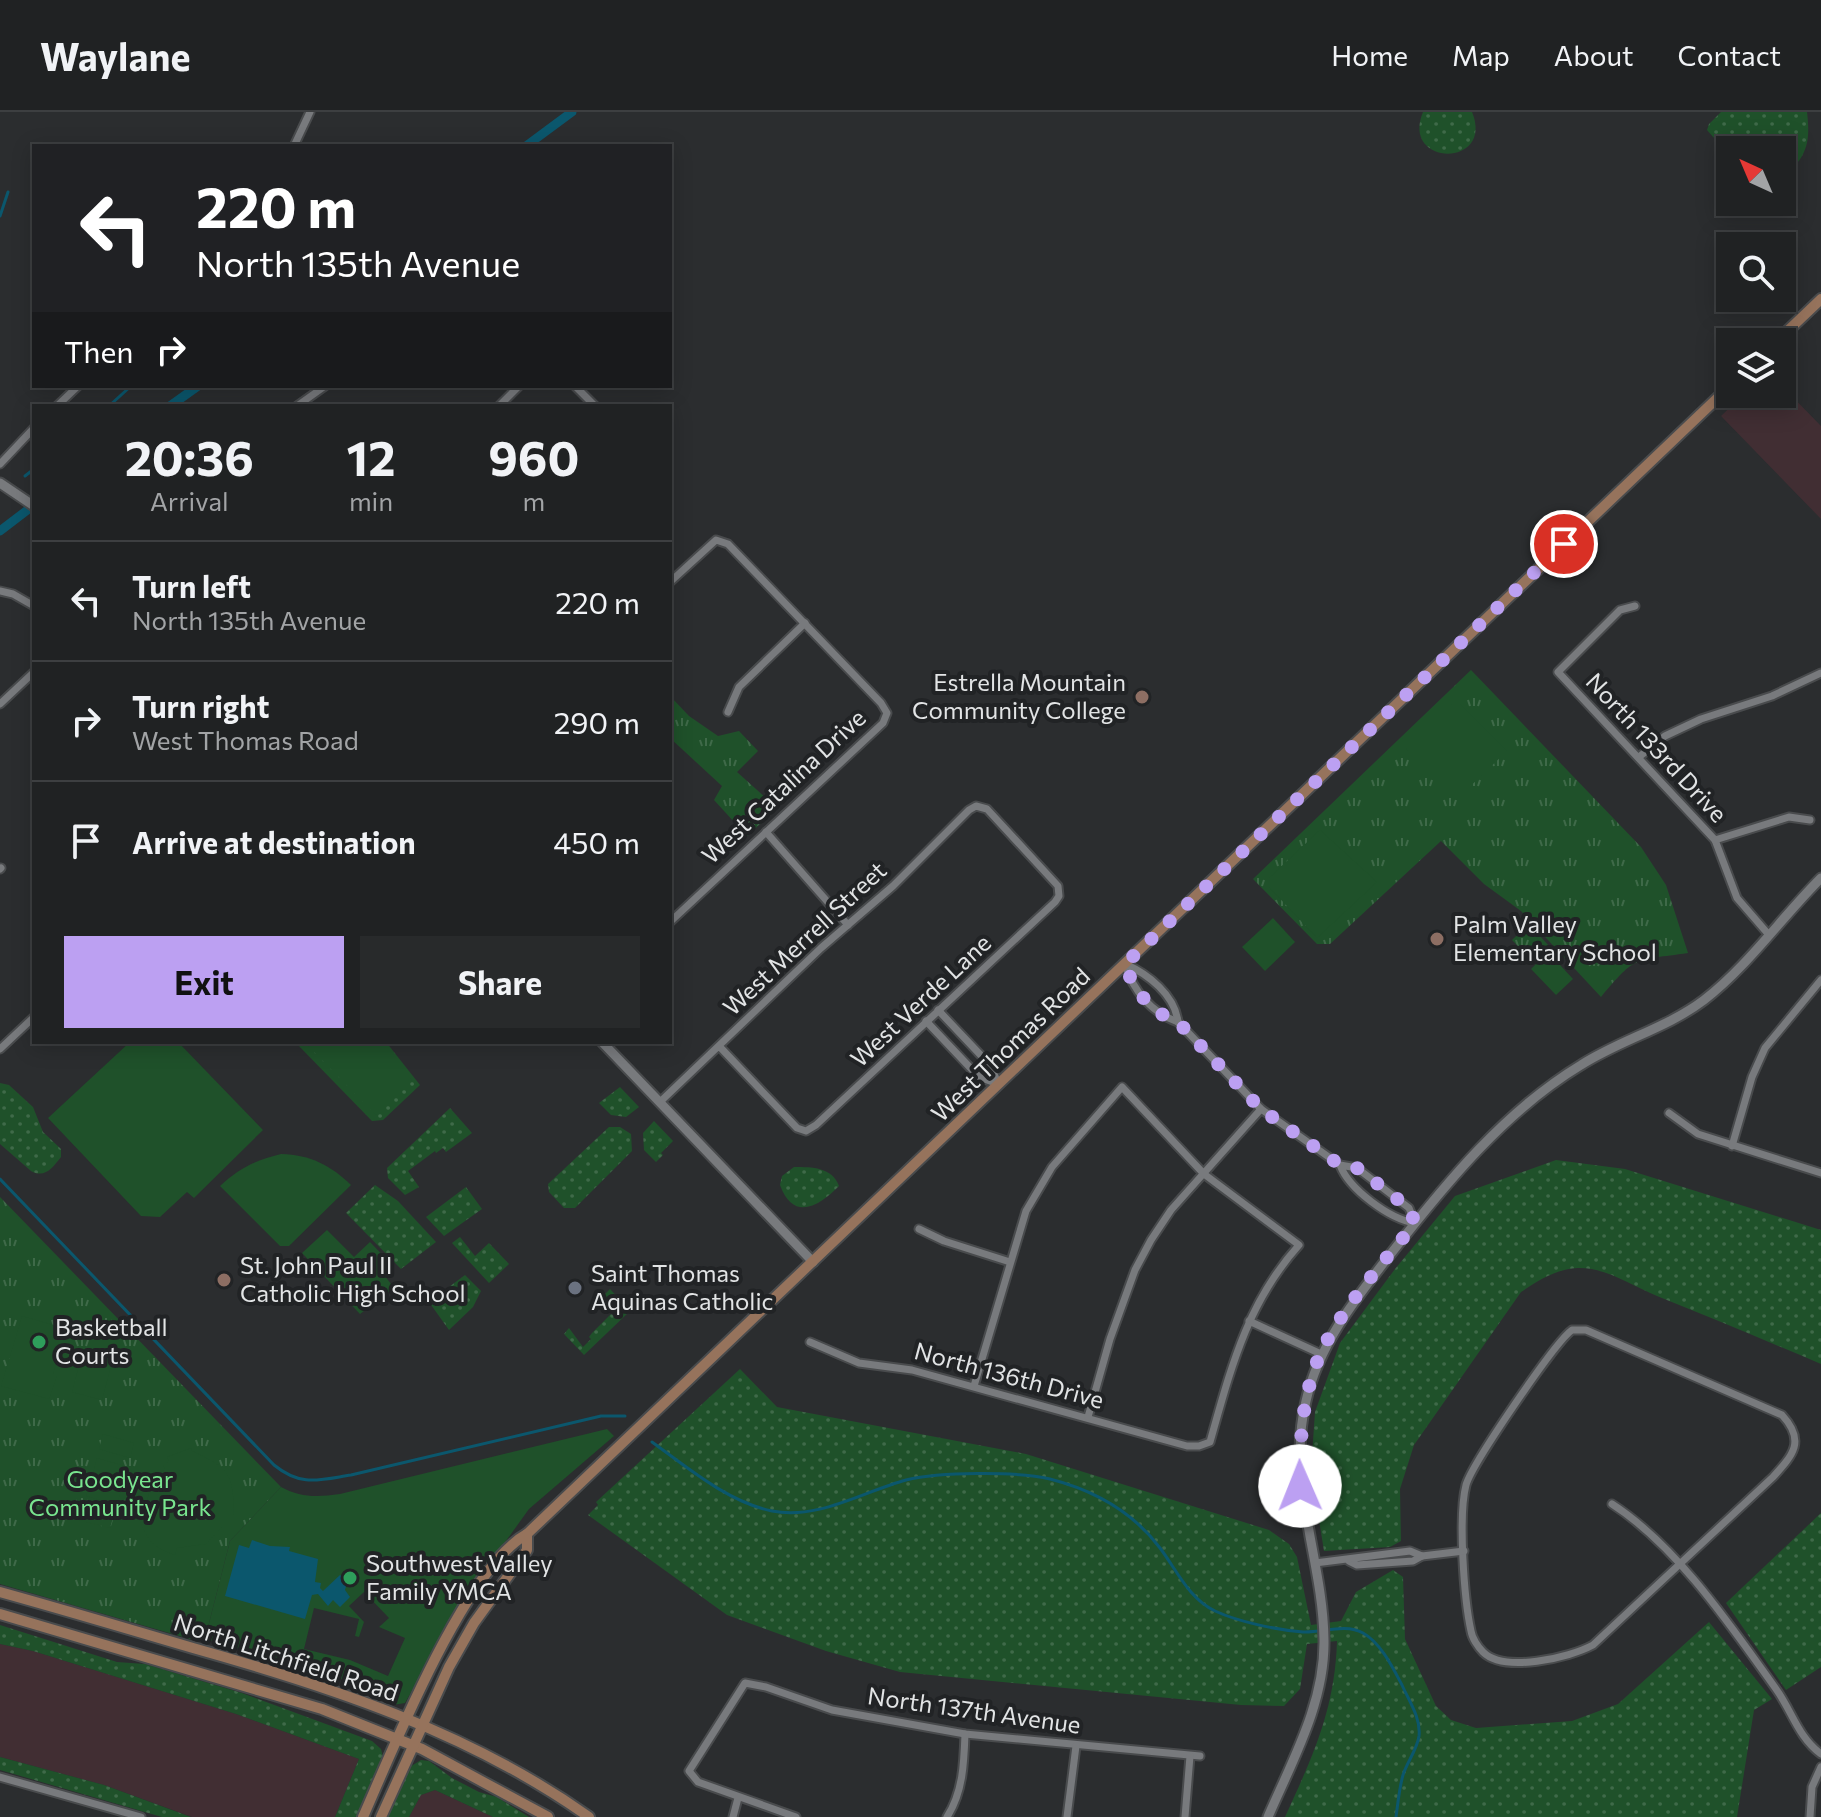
<!DOCTYPE html>
<html lang="en">
<head>
<meta charset="utf-8">
<style>
  :root { --surface:#202223; --page:#282a2b; --text:#f1f3f6; --muted:#a2a4a6; --line:#3d3f41; --accent:#bca0f2 }
  body { margin:0; font-family:Commissioner,sans-serif; background:var(--page); color:var(--text); height:100vh; display:flex; flex-direction:column; font-size:30px; white-space:nowrap }
  * { box-sizing:border-box; margin:0 }
  p { font-size:26px; color:var(--muted) }
  .icon { flex:none; width:44px; height:44px; fill:none; stroke:currentColor; stroke-width:2; stroke-linecap:round; stroke-linejoin:round }
  .map { position:relative; flex:1; overflow:hidden }
  .drawer { position:absolute; left:32px; top:292px; width:640px; height:640px; display:flex; flex-direction:column; background:var(--surface); border-radius:0px; box-shadow:0 4px 20px #0003,0 0 0 2px var(--line) }
  .drawer>* { flex:none }
  .hud { position:absolute; left:32px; top:32px; width:640px; height:244px; border-radius:0px; box-shadow:0 4px 20px #0003,0 0 0 2px var(--line); background:#202124; color:#fff; overflow:hidden }
  .needle { width:52px; rotate:316deg }
  .controls { position:absolute; left:1716px; top:24px; display:grid; gap:16px }
  .controls a { display:grid; place-items:center; width:80px; height:80px; border-radius:0px; background:var(--surface); box-shadow:0 4px 20px #0003,0 0 0 2px var(--line); font-size:40px }
  .pin { position:absolute; display:grid; place-items:center; width:68px; height:68px; color:#fff; margin:-34px; border:4px solid #fff; border-radius:50%; box-shadow:0 2px 8px #0007 }
  .me { position:absolute; width:88px; margin:-44px; rotate:359deg; stroke-linejoin:round; filter:drop-shadow(0 0 6px #0008) }
  .turn { display:flex; align-items:center; gap:28px; height:168px; padding:0 32px; font-size:36px }
  .turn .icon { width:104px; height:104px; stroke-width:2.5 }
  .turn b { display:block; font-size:56px; line-height:68px }
  .then { display:flex; align-items:center; height:76px; padding:0 32px; background:#0003; gap:16px; font-size:30px }
  .eta { display:flex; justify-content:space-evenly; align-items:center; height:136px; text-align:center }
  .eta b { font-size:48px; font-weight:700; line-height:56px }
  .cta { display:flex; gap:16px; margin-top:auto; padding:16px 32px }
  .cta a { flex:1; height:92px; border-radius:0px; background:var(--accent); color:#111; font-size:32px; font-weight:700; line-height:92px; text-align:center }
  .cta a+a { background:var(--page); color:var(--text) }
  ul { padding:0; list-style:none }
  li { display:flex; align-items:center; gap:24px; height:120px; padding:0 32px; border-top:2px solid var(--line) }
  li div { flex:1 }
  li b { display:block; font-size:30px }
  li em { font-style:normal }
  header { display:flex; align-items:center; gap:48px; box-sizing:border-box; height:112px; padding:0 40px; background:var(--surface); border-bottom:2px solid var(--line) }
  header strong { font-size:38px }
  nav { display:flex; gap:44px; margin-inline-start:auto; font-size:28px }
  .map>svg:first-child { display:block }
  .commercial { fill:#412e33 }
  .grass { fill:url(#grass-dots) }
  .park { fill:url(#park-tufts) }
  .pitch { fill:#1f512a; fill-rule:evenodd }
  .water { fill:#0b576d }
  .lines { fill:none; stroke-linecap:round; stroke-linejoin:round }
  .stream { stroke:#0b576d; stroke-width:3 }
  .canal { stroke:#0b576d; stroke-width:9 }
  .minor-casing { stroke:#494b4d; stroke-width:11 }
  .tertiary-casing { stroke:#494b4d; stroke-width:13 }
  .secondary-casing { stroke:#494b4d; stroke-width:14 }
  .minor { stroke:#787a7d; stroke-width:7 }
  .tertiary { stroke:#787a7d; stroke-width:9 }
  .secondary { stroke:#96735c; stroke-width:10 }
  .route { stroke:#bca0f2; stroke-width:14; stroke-dasharray:0 25.2 }
  .education-dot { fill:#8d6e63; stroke:#212325; stroke-width:3 }
  .worship-dot { fill:#6b7280; stroke:#212325; stroke-width:3 }
  .leisure-dot { fill:#2e9e5b; stroke:#212325; stroke-width:3 }
  .labels { text-anchor:middle; stroke-width:8; stroke-linejoin:round; paint-order:stroke }
  .poi-label { font-size:24px; fill:#e2e4e5; stroke:#212325; text-anchor:start }
  .street-label { font-size:24px; fill:#e2e4e5; stroke:#212325 }
  .park-label { font-size:24px; fill:#79e58f; stroke:#212325 }
</style>
</head>
<body>
<header>
<strong>Waylane</strong>
<nav><a>Home</a><a>Map</a><a>About</a><a>Contact</a></nav>
</header>
<div class="map">
<svg width="1821" height="1705" viewBox="0 0 1821 1705">
  <defs>
    <pattern id="grass-dots" width="8" height="8" patternUnits="userSpaceOnUse" patternTransform="scale(2)"><rect width="8" height="8" fill="#1f512a"/><path d="M2 2h.1M6 6h.1" fill="none" stroke="#3f6a49" stroke-width="1.8" stroke-linecap="round"/></pattern>
    <pattern id="park-tufts" width="24" height="20" patternUnits="userSpaceOnUse" patternTransform="scale(2)"><rect width="24" height="20" fill="#1f512a"/><path d="M3 7l-1-3M5 7V3M7 7l1-3M15 17l-1-3M17 17v-4M19 17l1-3" fill="none" stroke="#3f6a49"/></pattern>
  </defs>
  <rect width="100%" height="100%" fill="#2b2d2f"/>
  <!-- commercial -->
  <g class="commercial">
    <polygon points="1782,274 1821,314 1821,407 1721,304 1744,282 1782,282"/>
    <polygon points="0,1532 33,1539 236,1602 359,1647 335,1705 192,1705 104,1673 0,1645"/>
    <polygon points="435,1678 493,1705 409,1705 421,1683"/>
  </g>
  <!-- grass -->
  <g class="grass">
    <path d="M 1423,0 L 1472,0 C 1495,56 1400,55 1423,0 Z"/>
    <path d="M 1721,0 L 1807,0 C 1811,33 1806,45 1782,67 L 1782,38 L 1730,38 L 1730,44 L 1707,18 L 1709,12 Z"/>
    <polygon points="299,930 386,930 420,973 383,1008 372,1009 297,932"/>
    <path d="M 0,971 L 9,973 L 33,995 L 43,1020 L 61,1037 L 61,1045 C 53,1055 45,1067 31,1059 L 0,1032 Z"/>
    <polygon points="620,975 639,995 626,1005 611,1003 599,991"/>
    <polygon points="450,996 472,1021 446,1040 443,1036 436,1041 435,1039 408,1059 419,1075 405,1083 388,1066 387,1056"/>
    <polygon points="654,1009 673,1029 661,1041 663,1043 656,1050 644,1038 643,1021"/>
    <polygon points="609,1015 620,1015 631,1022 632,1039 575,1096 564,1096 549,1080 548,1072"/>
    <path d="M 1556,1048 L 1625,1057 L 1821,1118 L 1821,1252 C 1767,1229 1712,1206 1657,1184 C 1632,1174 1606,1155 1577,1156 C 1557,1157 1537,1169 1521,1180 L 1414,1333 L 1400,1377 L 1401,1429 L 1390,1435 L 1324,1439 L 1311,1358 L 1315,1300 L 1340,1231 L 1395,1157 L 1455,1084 Z"/>
    <path d="M 794,1055 C 812,1055 832,1055 839,1074 C 820,1093 794,1111 780,1073 L 782,1064 Z"/>
    <polygon points="375,1073 398,1089 436,1130 401,1157 346,1101"/>
    <polygon points="466,1075 482,1097 444,1124 426,1105"/>
    <polygon points="460,1125 475,1144 489,1131 509,1152 489,1171 452,1131"/>
    <polygon points="465,1163 481,1179 473,1195 449,1218 429,1190"/>
    <polygon points="610,1177 630,1199 584,1243 564,1222 569,1216 583,1235 591,1227 589,1225 592,1221 611,1202 615,1205 622,1198 615,1190 609,1194 601,1186"/>
    <path d="M 740,1257 L 777,1295 L 1026,1342 L 1269,1418 L 1289,1432 L 1297,1445 L 1311,1513 L 1341,1509 L 1356,1480 L 1393,1458 L 1403,1465 L 1405,1527 L 1436,1594 L 1451,1608 L 1476,1616 L 1572,1609 L 1618,1592 L 1709,1510 L 1772,1587 L 1754,1598 L 1737,1705 L 1285,1705 C 1313,1644 1335,1597 1337,1529 L 1307,1532 L 1300,1577 L 1284,1594 L 1241,1593 L 900,1560 L 826,1539 L 727,1503 L 588,1403 L 598,1393 L 596,1390 Z"/>
    <polygon points="1821,1401 1821,1555 1786,1578 1726,1491"/>
    <polygon points="0,1513 117,1550 145,1552 242,1581 372,1629 381,1637 383,1645 357,1705 335,1705 359,1647 236,1602 33,1539 0,1532"/>
    <polygon points="0,1645 104,1673 191,1705 162,1705 0,1658"/>
    <polygon points="421,1648 429,1649 452,1666 479,1680 497,1685 529,1705 493,1705 435,1678 421,1683 409,1705 387,1705 408,1656"/>
  </g>
  <!-- park -->
  <g class="park">
    <path d="M 1471,558 L 1641,735 L 1666,773 L 1688,841 C 1634,849 1637,842 1601,885 L 1521,799 L 1484,772 L 1441,729 L 1330,832 L 1317,832 L 1253,767 Z"/>
    <polygon points="670,584 689,604 718,624 739,619 758,639 737,660 777,696 747,724 714,688 722,674 670,626"/>
    <polygon points="1529,812 1549,834 1532,849 1512,828"/>
    <polygon points="0,1085 281,1375 230,1429 205,1527 190,1527 0,1472"/>
  </g>
  <!-- pitch -->
  <g class="pitch">
    <polygon points="1452,592 1460,592 1507,639 1456,688 1406,637"/>
    <polygon points="1320,718 1377,770 1317,826 1269,775 1269,766"/>
    <polygon points="1273,806 1295,830 1265,859 1242,835"/>
    <polygon points="1548,840 1573,867 1556,883 1531,857"/>
    <polygon points="130,930 178,930 263,1018 194,1086 187,1080 160,1105 141,1104 48,1006"/>
    <polygon points="309,930 375,930 412,968 376,1003 306,932"/>
    <path d="M 281,1042 C 311,1043 330,1053 351,1073 L 289,1134 L 280,1134 L 220,1074 C 239,1056 256,1048 281,1042 Z"/>
    <polygon points="327,1118 354,1145 370,1130 394,1155 385,1164 394,1176 360,1202 302,1141"/>
    <polygon points="22,1204 67,1217 53,1262 57,1264 49,1287 1,1274"/>
    <polygon points="81,1246 111,1254 102,1288 72,1280"/>
    <path d="M 607,1317 L 614,1324 L 529,1397 L 462,1490 L 405,1591 L 393,1593 L 363,1576 L 336,1565 L 320,1565 L 259,1542 L 205,1527 L 230,1429 L 281,1375 C 301,1386 318,1385 340,1382 ZM 364,1480 L 389,1506 L 379,1515 L 405,1526 L 388,1564 L 350,1548 L 304,1537 L 314,1496 L 359,1507 L 355,1524 L 359,1525 L 364,1510 L 349,1494 Z"/>
    <polygon points="103,1322 134,1331 130,1346 99,1337"/>
    <path d="M 191,1336 L 192,1339 C 230,1356 233,1362 234,1402 L 206,1432 L 177,1436 L 175,1443 C 150,1434 150,1430 139,1408 L 144,1407 L 144,1393 L 146,1393 L 152,1369 L 165,1357 L 163,1353 L 169,1349 L 167,1345 Z"/>
    <polygon points="97,1346 128,1355 124,1369 93,1361"/>
    <polygon points="90,1370 121,1378 117,1393 86,1384"/>
    <polygon points="83,1393 114,1402 110,1416 79,1408"/>
  </g>
  <!-- water -->
  <polygon class="water" points="252,1428 270,1434 290,1435 289,1439 318,1447 315,1470 321,1471 320,1476 323,1479 340,1463 347,1471 345,1478 350,1485 340,1495 333,1488 328,1494 318,1482 312,1483 305,1507 225,1484 239,1433 249,1436"/>
  <g class="lines">
    <!-- stream -->
    <g class="stream">
      <polyline points="0,104 8,80"/>
      <polyline points="109,294 131,274"/>
      <polyline points="25,364 34,357"/>
      <path d="M 0,1067 L 274,1353 C 301,1375 319,1368 351,1363 L 601,1304 L 625,1304"/>
      <path d="M 652,1330 C 688,1356 728,1390 772,1399 C 818,1408 862,1380 906,1368 C 939,1360 1016,1359 1050,1367 C 1093,1378 1133,1400 1160,1436 C 1176,1457 1189,1487 1215,1499 C 1239,1510 1277,1518 1303,1520 C 1322,1521 1345,1511 1363,1521 C 1381,1531 1393,1556 1402,1573 C 1409,1589 1421,1606 1419,1624 C 1417,1638 1407,1650 1403,1663 C 1399,1677 1398,1691 1396,1705"/>
    </g>
    <!-- canal -->
    <g class="canal">
      <polyline points="526,34 572,0"/>
      <polyline points="170,294 198,274"/>
      <polyline points="0,419 34,393"/>
    </g>
    <!-- minor casing -->
    <g class="minor-casing">
      <g id="minor">
        <polyline points="294,34 310,0"/>
        <polyline points="575,274 595,294"/>
        <polyline points="57,294 78,274"/>
        <polyline points="297,294 325,274"/>
        <polyline points="499,294 519,274"/>
        <polyline points="0,352 34,316"/>
        <polyline points="670,470 716,428 728,432 881,591 887,601 883,611 670,810"/>
        <polyline points="0,479 13,482 34,494"/>
        <polyline points="1635,494 1620,498 1558,560 1715,728 1737,786 1769,823"/>
        <polyline points="0,592 34,560"/>
        <polyline points="728,600 739,575 805,511"/>
        <polyline points="1639,645 1665,624 1701,607 1772,584 1821,561"/>
        <polyline points="766,720 848,813"/>
        <polyline points="1715,728 1789,705 1810,708"/>
        <polyline points="0,757 1,756"/>
        <path d="M 1125,852 C 1133,879 1152,901 1178,910 L 1261,997 L 1340,1053 L 1357,1056 L 1409,1096 L 1415,1111 C 1389,1107 1349,1077 1340,1053"/>
        <path d="M 1125,852 C 1148,862 1175,883 1178,910"/>
        <polyline points="938,898 991,954 998,972"/>
        <polyline points="926,909 979,965 998,972"/>
        <polyline points="0,937 34,905"/>
        <polyline points="660,990 821,836 893,774 969,698 976,694 987,697 1058,774 1059,784 1055,790 816,1013 806,1019 797,1016 719,934"/>
        <polyline points="1669,1001 1698,1022 1821,1061"/>
        <polyline points="1732,1034 1752,965 1765,936 1821,868"/>
        <polyline points="919,1117 944,1129 1010,1150"/>
        <polyline points="1249,1209 1321,1242"/>
        <path d="M 1572,1218 L 1586,1218 L 1782,1303 C 1806,1329 1793,1343 1773,1365 L 1593,1533 C 1569,1546 1504,1561 1483,1540 C 1478,1535 1472,1526 1471,1519 C 1464,1487 1458,1404 1466,1373 C 1472,1352 1555,1230 1572,1218 Z"/>
        <path d="M 810,1230 L 859,1251 L 912,1258 L 1187,1334 L 1199,1334 L 1210,1330 C 1231,1256 1247,1191 1299,1133 L 1204,1062 L 1122,975 L 1052,1055 L 1026,1099 L 974,1274"/>
        <polyline points="1088,1305 1110,1227 1135,1158 1151,1128 1171,1098 1261,997"/>
        <path d="M 1612,1392 C 1677,1434 1731,1514 1776,1577 C 1792,1599 1798,1625 1821,1642"/>
        <polyline points="1349,1449 1357,1453 1413,1449 1422,1444 1464,1439"/>
        <polyline points="1315,1451 1410,1439 1422,1444"/>
        <polyline points="0,1665 141,1705"/>
        <polyline points="733,1705 738,1686"/>
        <polyline points="796,1705 698,1670 689,1659 745,1571 766,1575 832,1598 965,1622 1200,1644"/>
        <path d="M 947,1705 C 963,1680 964,1651 965,1622"/>
        <polyline points="1067,1705 1076,1634"/>
        <polyline points="1185,1705 1190,1644"/>
        <polyline points="1810,1705 1812,1675 1821,1655"/>
      </g>
    </g>
    <!-- tertiary casing -->
    <g class="tertiary-casing">
      <g id="tertiary">
        <polyline points="0,371 34,394"/>
        <polyline points="602,930 813,1150"/>
        <path d="M 1268,1705 C 1292,1649 1325,1591 1324,1528 C 1323,1447 1286,1370 1306,1289 C 1319,1231 1357,1185 1393,1139 C 1447,1070 1505,999 1581,953 C 1620,928 1667,916 1704,888 C 1748,854 1781,806 1821,766"/>
      </g>
    </g>
    <!-- secondary casing -->
    <g class="secondary-casing">
      <g id="secondary">
        <polyline points="1776,230 1821,187"/>
        <path d="M 0,1480 C 65,1498 129,1517 193,1536 C 332,1575 471,1621 589,1705"/>
        <polyline points="0,1502 322,1597 422,1637 548,1705"/>
        <path d="M 363,1705 C 393,1637 465,1456 527,1422 L 1730,274"/>
        <polyline points="381,1705 449,1555 474,1511 527,1438 527,1422"/>
      </g>
    </g>
    <!-- minor -->
    <use href="#minor" class="minor"/>
    <!-- tertiary -->
    <use href="#tertiary" class="tertiary"/>
    <!-- secondary -->
    <use href="#secondary" class="secondary"/>
  </g>
  <g class="lines">
    <!-- route -->
    <path class="route" d="M 1300,1374 C 1300,1334 1301,1296 1314,1258 C 1331,1207 1381,1154 1415,1111 L 1409,1096 L 1357,1056 L 1340,1053 L 1261,997 L 1178,910 C 1152,901 1133,878 1125,852 L 1564,432"/>
  </g>
  <!-- markers -->
  <g class="education-dot">
    <circle cx="1142" cy="585" r="8"/>
    <circle cx="1437" cy="827" r="8"/>
    <circle cx="224" cy="1168" r="8"/>
  </g>
  <circle class="worship-dot" cx="575" cy="1176" r="8"/>
  <g class="leisure-dot">
    <circle cx="39" cy="1230" r="8"/>
    <circle cx="350" cy="1466" r="8"/>
  </g>
  <g class="labels">
    <!-- poi labels -->
    <g class="poi-label">
      <text x="1126" y="579" text-anchor="end">Estrella Mountain<tspan x="1126" dy="28">Community College</tspan></text>
      <text x="1453" y="821">Palm Valley<tspan x="1453" dy="28">Elementary School</tspan></text>
      <text x="240" y="1162">St. John Paul II<tspan x="240" dy="28">Catholic High School</tspan></text>
      <text x="591" y="1170">Saint Thomas<tspan x="591" dy="28">Aquinas Catholic</tspan></text>
      <text x="55" y="1224">Basketball<tspan x="55" dy="28">Courts</tspan></text>
      <text x="366" y="1460">Southwest Valley<tspan x="366" dy="28">Family YMCA</tspan></text>
    </g>
    <!-- street labels -->
    <g class="street-label">
      <text transform="translate(1656 636) rotate(47)" y="8">North 133rd Drive</text>
      <text transform="translate(784 675) rotate(-43)" y="8">West Catalina Drive</text>
      <text transform="translate(805 827) rotate(-43)" y="8">West Merrell Street</text>
      <text transform="translate(921 889) rotate(-43)" y="8">West Verde Lane</text>
      <text transform="translate(1011 933) rotate(-44)" y="8">West Thomas Road</text>
      <text transform="translate(1009 1264) rotate(15)" y="8">North 136th Drive</text>
      <text transform="translate(286 1546) rotate(18)" y="8">North Litchfield Road</text>
      <text transform="translate(974 1599) rotate(8)" y="8">North 137th Avenue</text>
    </g>
    <!-- park labels -->
    <g class="park-label">
      <text x="120" y="1376">Goodyear<tspan x="120" dy="28">Community Park</tspan></text>
    </g>
  </g>
</svg>
<div class="controls">
<a><svg class="needle" viewBox="-14 -14 28 28"><path d="M0-13l5 13h-10z" fill="#e53935"/><path d="M0 13l5-13h-10z" fill="#a2a4a6"/></svg></a>
<a><svg class="icon" aria-label="search" viewBox="0 0 24 24"><circle cx="10" cy="10" r="6"/><path d="M15 15l6 6"/></svg></a>
<a><svg class="icon" aria-label="layers" viewBox="0 0 24 24"><path d="M12 4l9 5-9 5-9-5zM3 14l9 5 9-5"/></svg></a>
</div>
<div class="pin" style="left:1564px;top:432px;background:#d93025"><svg class="icon" aria-label="arrive" viewBox="0 0 24 24"><path d="M6 21V4h12l-3 4 3 4H6"/></svg></div>
<svg class="me" style="left:1300px;top:1374px" viewBox="-20 -20 40 40"><circle r="19" fill="#fff"/><path d="M0-13L10 11 0 6-10 11z" fill="#bca0f2"/></svg>
<div class="hud">
<div class="turn"><svg class="icon" aria-label="left" viewBox="0 0 24 24"><path d="M17 20v-9H6M10 6l-5 5 5 5"/></svg><div><b>220 m</b>North 135th Avenue</div></div>
<div class="then">Then<svg class="icon" aria-label="right" viewBox="0 0 24 24"><path d="M7 20v-9h11M14 6l5 5-5 5"/></svg></div>
</div>
<section class="drawer">
<div class="eta">
<div><b>20:36</b><p>Arrival</p></div>
<div><b>12</b><p>min</p></div>
<div><b>960</b><p>m</p></div>
</div>
<ul>
<li><svg class="icon" aria-label="left" viewBox="0 0 24 24"><path d="M17 20v-9H6M10 6l-5 5 5 5"/></svg><div><b>Turn left</b><p>North 135th Avenue</p></div><em>220 m</em></li>
<li><svg class="icon" aria-label="right" viewBox="0 0 24 24"><path d="M7 20v-9h11M14 6l5 5-5 5"/></svg><div><b>Turn right</b><p>West Thomas Road</p></div><em>290 m</em></li>
<li><svg class="icon" aria-label="arrive" viewBox="0 0 24 24"><path d="M6 21V4h12l-3 4 3 4H6"/></svg><div><b>Arrive at destination</b></div><em>450 m</em></li>
</ul>
<div class="cta"><a>Exit</a><a>Share</a></div>
</section>
</div>
</body>
</html>
